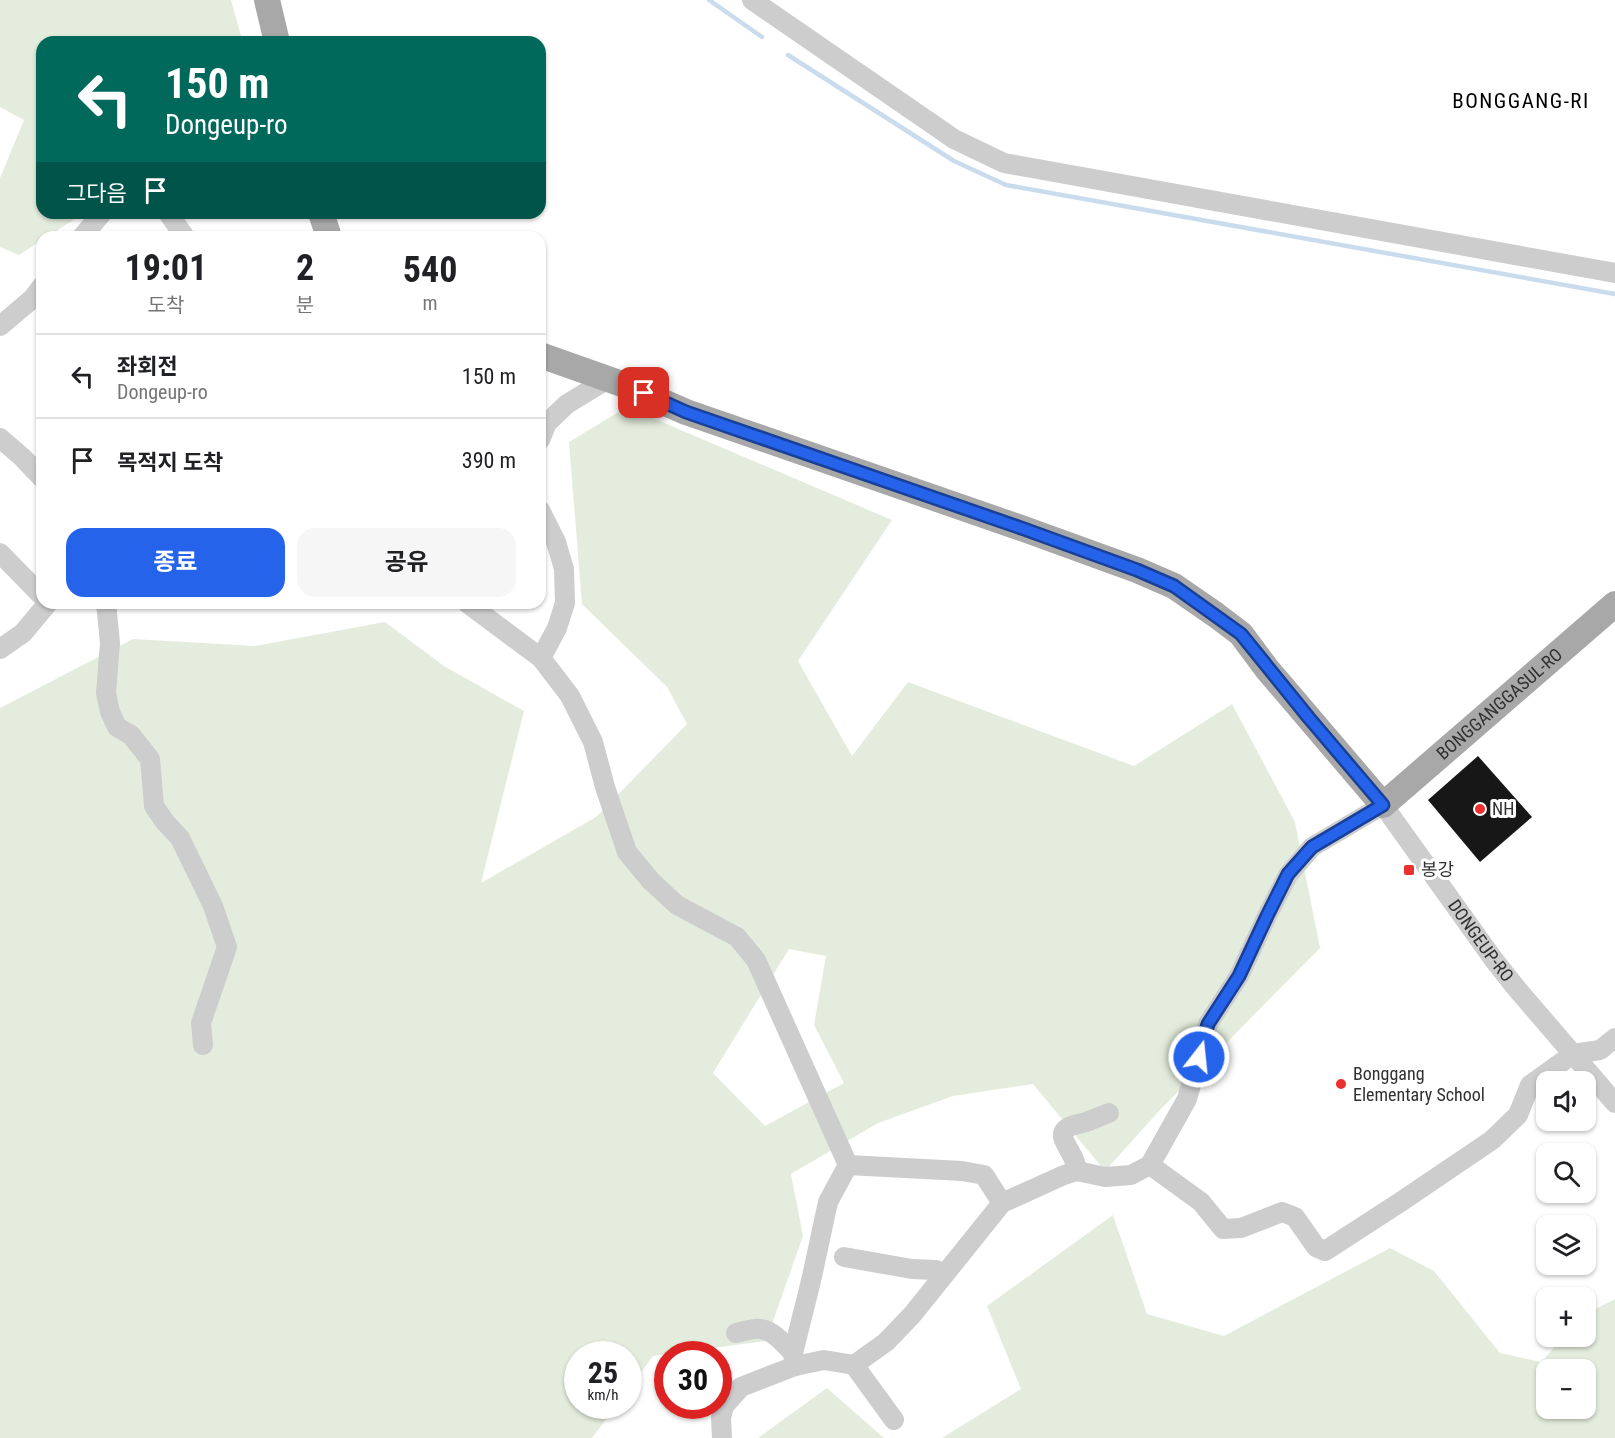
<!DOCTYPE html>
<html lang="ko">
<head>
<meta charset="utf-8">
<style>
  :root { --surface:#fff; --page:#f6f6f6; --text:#202124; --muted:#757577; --line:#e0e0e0; --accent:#2563eb }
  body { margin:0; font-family:"Roboto Condensed","Noto Sans KR",sans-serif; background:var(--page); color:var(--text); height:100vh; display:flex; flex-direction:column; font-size:22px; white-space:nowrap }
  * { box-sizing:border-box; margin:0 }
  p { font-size:20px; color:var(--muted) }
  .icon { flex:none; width:33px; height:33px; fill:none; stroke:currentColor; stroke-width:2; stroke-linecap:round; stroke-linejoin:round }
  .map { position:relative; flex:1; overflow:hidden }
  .details { position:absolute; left:36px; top:231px; width:510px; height:378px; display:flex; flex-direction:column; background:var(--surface); border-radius:18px; box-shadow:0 2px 4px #0004 }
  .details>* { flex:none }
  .hud { position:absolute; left:36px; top:36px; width:510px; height:183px; border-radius:18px; box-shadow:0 2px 4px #0004; background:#00695c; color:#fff; overflow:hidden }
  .buttons { position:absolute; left:1536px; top:1071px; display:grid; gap:12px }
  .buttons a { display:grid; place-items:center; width:60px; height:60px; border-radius:12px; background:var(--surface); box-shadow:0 2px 4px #0004; font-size:30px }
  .speed { position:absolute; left:564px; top:1341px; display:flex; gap:12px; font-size:30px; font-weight:700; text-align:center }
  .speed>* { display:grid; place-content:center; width:78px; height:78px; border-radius:50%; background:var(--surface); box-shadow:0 2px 4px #0004; line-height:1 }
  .speed small { font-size:15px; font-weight:400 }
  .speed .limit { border:9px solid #d22; background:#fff; color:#111 }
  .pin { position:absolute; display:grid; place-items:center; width:51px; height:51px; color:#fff; margin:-26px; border-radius:12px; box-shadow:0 3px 9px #0006 }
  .me { position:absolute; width:66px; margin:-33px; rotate:16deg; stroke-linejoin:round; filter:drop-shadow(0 0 4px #0008) }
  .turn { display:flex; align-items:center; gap:21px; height:126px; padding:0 30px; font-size:27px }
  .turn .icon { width:78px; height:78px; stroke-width:2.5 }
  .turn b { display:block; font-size:42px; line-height:51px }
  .then { display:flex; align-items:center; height:57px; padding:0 30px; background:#0003; gap:12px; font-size:22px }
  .eta { display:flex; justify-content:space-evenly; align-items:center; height:102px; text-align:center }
  .eta b { font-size:36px; font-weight:700; line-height:42px }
  .action { display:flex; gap:12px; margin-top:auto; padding:12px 30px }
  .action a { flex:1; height:69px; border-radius:18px; background:var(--accent); color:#fff; font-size:24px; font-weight:700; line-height:69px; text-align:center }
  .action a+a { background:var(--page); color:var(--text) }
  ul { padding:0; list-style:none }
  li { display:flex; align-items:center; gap:18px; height:84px; padding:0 30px; border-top:2px solid var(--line) }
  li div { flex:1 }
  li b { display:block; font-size:22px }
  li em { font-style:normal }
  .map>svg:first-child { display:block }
  .green { fill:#e4eddd; fill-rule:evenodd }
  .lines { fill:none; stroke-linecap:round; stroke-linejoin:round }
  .stream { stroke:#c9dced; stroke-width:4.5 }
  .building { fill:#171717 }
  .minor { stroke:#cdcdcd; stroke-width:20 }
  .major { stroke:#a8a8a8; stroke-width:26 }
  .route-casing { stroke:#184099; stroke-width:15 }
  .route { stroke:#2563eb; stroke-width:10 }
  .poi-dot { fill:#eb302d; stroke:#fff; stroke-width:2 }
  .labels { text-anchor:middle; stroke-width:6; stroke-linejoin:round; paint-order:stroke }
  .street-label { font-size:18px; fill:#303030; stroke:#fff }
  .poi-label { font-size:18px; fill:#303030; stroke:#fff; text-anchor:start }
  .quarter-label { font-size:21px; letter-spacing:1.5px; fill:#000; stroke:#fff }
</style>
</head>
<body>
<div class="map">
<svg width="1615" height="1438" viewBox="0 0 1615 1438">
  <rect width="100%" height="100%" fill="#fff"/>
  <!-- green -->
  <g class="green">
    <polygon points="0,0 231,0 241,36 237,42 42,42 42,213 84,213 47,237 42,237 42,240 19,255 0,247 0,178 24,120 0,107"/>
    <path d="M 627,407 L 892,520 L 798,661 L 852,756 L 908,682 L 1134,766 L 1232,704 L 1295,822 L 1320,948 L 1159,1111 L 1105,1171 L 1033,1084 L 953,1096 L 878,1123 L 791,1174 L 803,1236 L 766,1341 L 653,1356 L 629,1389 L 628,1354 L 578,1354 L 578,1406 L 616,1406 L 592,1438 L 0,1438 L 0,708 L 133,639 L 255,646 L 385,622 L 444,666 L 524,711 L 481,883 L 596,817 L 687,724 L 667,687 L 582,604 L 569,442 ZM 789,949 L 826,956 L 814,1025 L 844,1083 L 765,1126 L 713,1073 Z"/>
    <path d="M 1113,1215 L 1147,1314 L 1224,1336 L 1390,1248 L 1434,1271 L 1500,1353 L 1541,1362 L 1564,1337 L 1586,1336 L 1586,1314 L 1615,1299 L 1615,1438 L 942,1438 L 1021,1389 L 987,1306 ZM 1546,1370 L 1586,1370 L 1586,1408 L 1546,1408 Z"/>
    <polygon points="827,1388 884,1438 758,1438"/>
  </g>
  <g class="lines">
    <!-- stream -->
    <g class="stream">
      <polyline points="709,0 762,37"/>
      <polyline points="788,55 954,161 1006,185 1615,294"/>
    </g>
  </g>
  <!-- building -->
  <polygon class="building" points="1478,756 1532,817 1480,862 1428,800"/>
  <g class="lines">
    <!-- minor -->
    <g class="minor">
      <polyline points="752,0 954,139 1004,163 1615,273"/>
      <polyline points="168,213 185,237"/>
      <polyline points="82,237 102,213"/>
      <polyline points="0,326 32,299 42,286"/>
      <polyline points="0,438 22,457 42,478"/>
      <polyline points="540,440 547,423 567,404 608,379"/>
      <polyline points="540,510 556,542 564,569 565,603 557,628 541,658"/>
      <polyline points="0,553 42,596"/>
      <polyline points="106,603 110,643 106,693 110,712 117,727 131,735 150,759 154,806 165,822 180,838 213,906 227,947 201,1023 203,1045"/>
      <polyline points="467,603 541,658 570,696 593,742 605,787 627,852 651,881 677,905 737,937 756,960 848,1165"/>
      <polyline points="0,649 23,633 48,603"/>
      <polyline points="848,1165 962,1171 984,1175 1002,1203"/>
      <polyline points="1150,1165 1201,1202 1223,1229 1241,1228 1282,1212 1295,1217 1316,1247 1325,1251 1402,1201 1492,1140 1518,1115 1530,1085 1573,1054 1600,1050 1615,1038"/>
      <path d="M 1077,1171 C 1076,1158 1069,1152 1064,1140 C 1058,1126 1077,1125 1086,1122 C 1094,1119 1101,1116 1109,1113"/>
      <polyline points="844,1257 912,1269 936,1270 945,1274"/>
      <path d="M 736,1333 C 742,1332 749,1329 755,1329 C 771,1327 783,1343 793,1353"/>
      <path id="s1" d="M 854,1365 L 886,1342 L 912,1315 L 1002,1203 L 1064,1175 L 1077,1171 L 1105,1177 L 1131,1175 L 1150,1165 L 1187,1099 L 1208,1024 L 1239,976 L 1267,916 L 1288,875 L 1312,847 L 1383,805 L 1494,960 L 1517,989 L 1615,1103"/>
      <polyline points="795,1366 793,1353 811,1281 828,1202 848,1165"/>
      <polyline points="722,1438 721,1418 724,1406 741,1387 795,1366 824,1360 854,1365 894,1420"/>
    </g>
    <!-- major -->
    <g class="major">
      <polyline points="267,0 277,42"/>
      <polyline points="321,213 329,237"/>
      <path id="s2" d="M 540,355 L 622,384 L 686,412 L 1024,529 L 1137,570 L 1174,586 L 1216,615 L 1241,634 L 1267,669 L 1383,805 L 1615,604"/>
    </g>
  </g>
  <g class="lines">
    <!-- route casing -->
    <g class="route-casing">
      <polyline id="route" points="644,393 686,412 1024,529 1137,570 1174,586 1241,634 1309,718 1383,805 1312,847 1288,874 1267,916 1239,976 1208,1024 1199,1057"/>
    </g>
    <!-- route -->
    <use href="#route" class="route"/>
  </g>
  <!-- markers -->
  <g class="poi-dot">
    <circle cx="1480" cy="809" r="6"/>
    <rect x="1403" y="864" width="12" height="12" rx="3"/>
    <circle cx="1341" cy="1084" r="6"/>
  </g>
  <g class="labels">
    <!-- street labels -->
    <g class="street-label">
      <text dy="6" stroke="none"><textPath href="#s2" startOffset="1134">BONGGANGGASUL-RO</textPath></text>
      <text dy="6" stroke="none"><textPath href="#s1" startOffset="988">DONGEUP-RO</textPath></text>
    </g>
    <!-- poi labels -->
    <g class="poi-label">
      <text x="1492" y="815">NH</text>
      <text x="1421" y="876">봉강</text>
      <text x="1353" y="1080">Bonggang<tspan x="1353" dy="21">Elementary School</tspan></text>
    </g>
    <!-- quarter labels -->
    <g class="quarter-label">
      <text x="1521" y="108">BONGGANG-RI</text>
    </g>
  </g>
</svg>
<div class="buttons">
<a><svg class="icon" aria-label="sound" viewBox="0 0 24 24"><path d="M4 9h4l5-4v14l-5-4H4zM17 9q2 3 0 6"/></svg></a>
<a><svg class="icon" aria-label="search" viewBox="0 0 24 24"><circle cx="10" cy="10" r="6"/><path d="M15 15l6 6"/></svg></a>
<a><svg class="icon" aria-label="layers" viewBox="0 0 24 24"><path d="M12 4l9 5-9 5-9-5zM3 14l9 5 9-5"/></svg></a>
<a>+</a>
<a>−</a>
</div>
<div class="speed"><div>25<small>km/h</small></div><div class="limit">30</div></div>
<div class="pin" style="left:644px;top:393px;background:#d93025"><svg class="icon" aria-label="arrive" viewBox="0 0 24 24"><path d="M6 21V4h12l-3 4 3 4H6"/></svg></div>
<svg class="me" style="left:1199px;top:1057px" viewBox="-20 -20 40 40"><circle r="17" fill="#2563eb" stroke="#fff" stroke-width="3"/><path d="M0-11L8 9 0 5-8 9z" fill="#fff"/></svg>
<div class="hud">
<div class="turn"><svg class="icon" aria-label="left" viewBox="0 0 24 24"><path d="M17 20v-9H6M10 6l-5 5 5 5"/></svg><div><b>150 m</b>Dongeup-ro</div></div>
<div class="then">그다음<svg class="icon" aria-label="arrive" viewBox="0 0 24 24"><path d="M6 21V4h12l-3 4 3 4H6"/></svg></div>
</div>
<section class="details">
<div class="eta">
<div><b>19:01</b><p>도착</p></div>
<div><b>2</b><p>분</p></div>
<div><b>540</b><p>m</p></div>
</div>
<ul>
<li><svg class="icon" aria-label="left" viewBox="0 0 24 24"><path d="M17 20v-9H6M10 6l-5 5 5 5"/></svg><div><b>좌회전</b><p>Dongeup-ro</p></div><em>150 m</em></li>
<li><svg class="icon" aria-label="arrive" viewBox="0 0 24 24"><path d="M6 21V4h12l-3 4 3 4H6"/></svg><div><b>목적지 도착</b></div><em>390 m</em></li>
</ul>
<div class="action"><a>종료</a><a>공유</a></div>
</section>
</div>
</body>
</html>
